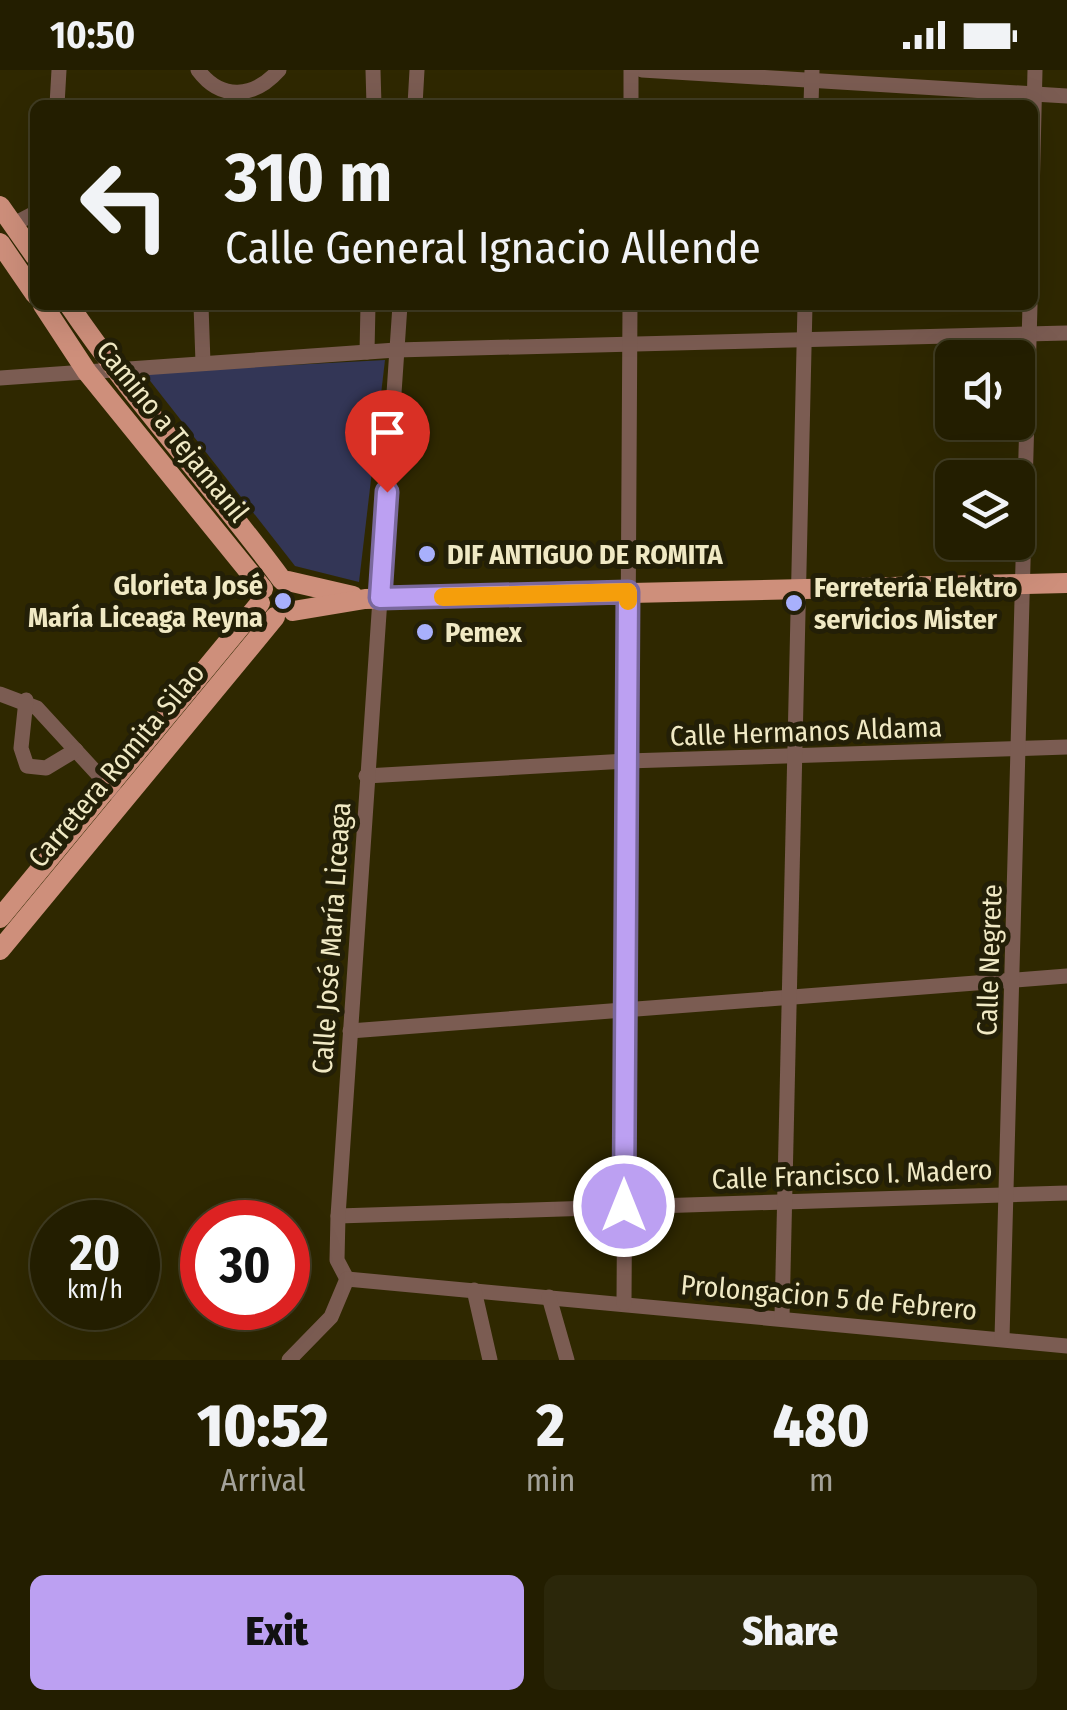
<!DOCTYPE html>
<html lang="en">
<head>
<meta charset="utf-8">
<style>
  :root { --surface:#231e00; --page:#2b270a; --text:#f1f3f6; --muted:#a3a299; --line:#403c22; --accent:#bca0f2 }
  body { margin:0; font-family:"Fira Sans Condensed",sans-serif; background:var(--page); color:var(--text); height:100vh; display:flex; flex-direction:column; font-size:38px; white-space:nowrap }
  * { box-sizing:border-box; margin:0 }
  p { font-size:32px; color:var(--muted) }
  .icon { flex:none; width:55px; height:55px; fill:none; stroke:currentColor; stroke-width:2; stroke-linecap:round; stroke-linejoin:round }
  .map { position:relative; height:1290px; overflow:hidden }
  .panel { display:flex; flex-direction:column; background:var(--surface); flex:1 }
  .panel>* { flex:none }
  .banner { position:absolute; left:30px; top:30px; width:1008px; height:210px; border-radius:15px; box-shadow:0 10px 40px #0002,0 0 0 2px var(--line); background:#231e00; color:var(--text); overflow:hidden }
  .tools { position:absolute; left:935px; top:270px; display:grid; gap:20px }
  .tools a { display:grid; place-items:center; width:100px; height:100px; border-radius:15px; background:var(--surface); box-shadow:0 10px 40px #0002,0 0 0 2px var(--line); font-size:50px }
  .speed { position:absolute; left:30px; top:1130px; display:flex; gap:20px; font-size:50px; font-weight:700; text-align:center }
  .speed>* { display:grid; place-content:center; width:130px; height:130px; border-radius:50%; background:var(--surface); box-shadow:0 10px 40px #0002,0 0 0 2px var(--line); line-height:1 }
  .speed small { font-size:25px; font-weight:400 }
  .speed .limit { border:15px solid #d22; background:#fff; color:#111 }
  .pin { position:absolute; display:grid; place-items:center; width:85px; height:85px; color:#fff; margin:-102px -42px; border-radius:50% 50% 50% 0; rotate:-45deg; box-shadow:0 0 10px #0007 }
  .pin .icon { rotate:45deg }
  .me { position:absolute; width:110px; margin:-55px; rotate:0deg; stroke-linejoin:round; filter:drop-shadow(0 0 8px #0008) }
  .turn { display:flex; align-items:center; gap:35px; height:210px; padding:0 30px; font-size:45px }
  .turn .icon { width:130px; height:130px; stroke-width:2.5 }
  .turn b { display:block; font-size:70px; line-height:85px }
  .eta { display:flex; justify-content:space-evenly; align-items:center; height:170px; text-align:center }
  .eta b { font-size:60px; font-weight:800; line-height:70px }
  .button { display:flex; gap:20px; margin-top:auto; padding:20px 30px }
  .button a { flex:1; height:115px; border-radius:15px; background:var(--accent); color:#111; font-size:40px; font-weight:800; line-height:115px; text-align:center }
  .button a+a { background:var(--page); color:var(--text) }
  .status { display:flex; justify-content:space-between; align-items:center; height:70px; padding:0 50px; background:var(--surface); direction:ltr }
  .status svg { height:28px; fill:currentColor }
  .map>svg:first-child { display:block }
  .green { fill:#333656 }
  .lines { fill:none; stroke-linecap:round; stroke-linejoin:round }
  .minor { stroke:#7b5c52; stroke-width:15 }
  .major { stroke:#ce8f7b; stroke-width:20 }
  .route-casing { stroke:#7a689d; stroke-width:25 }
  .route { stroke:#bca0f2; stroke-width:18 }
  .slow { stroke:#f59e0b; stroke-width:18 }
  .poi-dot { fill:#a8b0fc; stroke:#231f07; stroke-width:4 }
  .labels { text-anchor:middle; stroke-width:10; stroke-linejoin:round; paint-order:stroke }
  .street-label { font-size:28px; fill:#f0e9c4; stroke:#231f07 }
  .poi-label { font-size:28px; font-weight:bold; fill:#f0e9c4; stroke:#231f07; text-anchor:start }
</style>
</head>
<body>
<div class="status"><b>10:50</b><svg viewBox="0 0 49 12"><path d="M0 12V9h3v3zM5 12V6h3v6zM10 12V3h3v9zM15 12V0h3v12zM26 1h20v11H26zM47 4h2v5h-2z"/></svg></div>
<div class="map">
<svg width="1067" height="1290" viewBox="0 0 1067 1290">
  <rect width="100%" height="100%" fill="#2f2800"/>
  <!-- green -->
  <polygon class="green" points="385,290 359,512 295,496 144,303"/>
  <g class="lines">
    <!-- minor -->
    <g class="minor">
      <path d="M 198,0 C 221,31 254,28 279,0"/>
      <polyline points="373,0 374,35"/>
      <polyline points="642,0 1067,26"/>
      <polyline points="57,35 59,0"/>
      <polyline points="415,35 417,0"/>
      <polyline points="631,35 631,0"/>
      <polyline points="811,35 812,0"/>
      <polyline points="1032,127 1035,0"/>
      <polyline points="14,154 35,143"/>
      <polyline points="201,235 203,293"/>
      <polyline points="367,282 368,235"/>
      <polyline points="0,308 396,280 1067,263"/>
      <polyline points="0,624 37,638 115,723"/>
      <polyline points="26,630 21,678 27,696 46,698 76,680"/>
      <polyline points="366,706 627,691 1067,677"/>
      <polyline points="350,961 1067,906"/>
      <polyline points="338,1146 1067,1123"/>
      <polyline points="347,1209 337,1190 338,1146 400,235"/>
      <polyline points="347,1209 1067,1276"/>
      <polyline points="474,1220 490,1290"/>
      <polyline points="549,1227 567,1290"/>
      <polyline points="624,1233 630,235"/>
      <polyline points="782,1247 805,235"/>
      <polyline points="1002,1268 1030,235"/>
      <polyline points="289,1290 331,1247 347,1209"/>
    </g>
    <!-- major -->
    <g class="major">
      <polyline points="0,136 35,186"/>
      <polyline points="0,173 35,224"/>
      <polyline points="43,235 87,302 263,519"/>
      <path d="M 69,235 C 134,331 213,416 282,510"/>
      <polyline points="288,511 353,526"/>
      <polyline points="293,541 365,529 1067,513"/>
      <polyline points="0,848 260,533"/>
      <polyline points="0,880 275,547"/>
    </g>
  </g>
  <g class="lines">
    <!-- route casing -->
    <g class="route-casing">
      <polyline id="route" points="387,422 380,528 628,522 624,1136"/>
    </g>
    <!-- route -->
    <use href="#route" class="route"/>
    <!-- slow -->
    <polyline class="slow" points="443,527 628,522 628,531"/>
  </g>
  <!-- markers -->
  <g class="poi-dot">
    <circle cx="427" cy="484" r="10"/>
    <circle cx="283" cy="531" r="10"/>
    <circle cx="794" cy="533" r="10"/>
    <circle cx="425" cy="562" r="10"/>
  </g>
  <g class="labels">
    <!-- street labels -->
    <g class="street-label">
      <text transform="translate(173 361) rotate(51)" y="10">Camino a Tejamanil</text>
      <text transform="translate(806 661) rotate(-2)" y="10">Calle Hermanos Aldama</text>
      <text transform="translate(116 695) rotate(-50)" y="10">Carretera Romita Silao</text>
      <text transform="translate(331 868) rotate(-86)" y="10">Calle José María Liceaga</text>
      <text transform="translate(989 890) rotate(-88)" y="10">Calle Negrete</text>
      <text transform="translate(852 1104) rotate(-2)" y="10">Calle Francisco I. Madero</text>
      <text transform="translate(829 1227) rotate(5)" y="10">Prolongacion 5 de Febrero</text>
    </g>
    <!-- poi labels -->
    <g class="poi-label">
      <text x="447" y="494">DIF ANTIGUO DE ROMITA</text>
      <text x="263" y="525" text-anchor="end">Glorieta José<tspan x="263" dy="32">María Liceaga Reyna</tspan></text>
      <text x="814" y="527">Ferretería Elektro<tspan x="814" dy="32">servicios Mister</tspan></text>
      <text x="445" y="572">Pemex</text>
    </g>
  </g>
</svg>
<div class="tools">
<a><svg class="icon" aria-label="sound" viewBox="0 0 24 24"><path d="M4 9h4l5-4v14l-5-4H4zM17 9q2 3 0 6"/></svg></a>
<a><svg class="icon" aria-label="layers" viewBox="0 0 24 24"><path d="M12 4l9 5-9 5-9-5zM3 14l9 5 9-5"/></svg></a>
</div>
<div class="speed"><div>20<small>km/h</small></div><div class="limit">30</div></div>
<div class="pin" style="left:387px;top:422px;background:#d93025"><svg class="icon" aria-label="arrive" viewBox="0 0 24 24"><path d="M6 21V4h12l-3 4 3 4H6"/></svg></div>
<svg class="me" style="left:624px;top:1136px" viewBox="-20 -20 40 40"><circle r="17" fill="#bca0f2" stroke="#fff" stroke-width="3"/><path d="M0-11L8 9 0 5-8 9z" fill="#fff"/></svg>
<div class="banner">
<div class="turn"><svg class="icon" aria-label="left" viewBox="0 0 24 24"><path d="M17 20v-9H6M10 6l-5 5 5 5"/></svg><div><b>310 m</b>Calle General Ignacio Allende</div></div>
</div>
</div>
<section class="panel">
<div class="eta">
<div><b>10:52</b><p>Arrival</p></div>
<div><b>2</b><p>min</p></div>
<div><b>480</b><p>m</p></div>
</div>
<div class="button"><a>Exit</a><a>Share</a></div>
</section>
</body>
</html>
